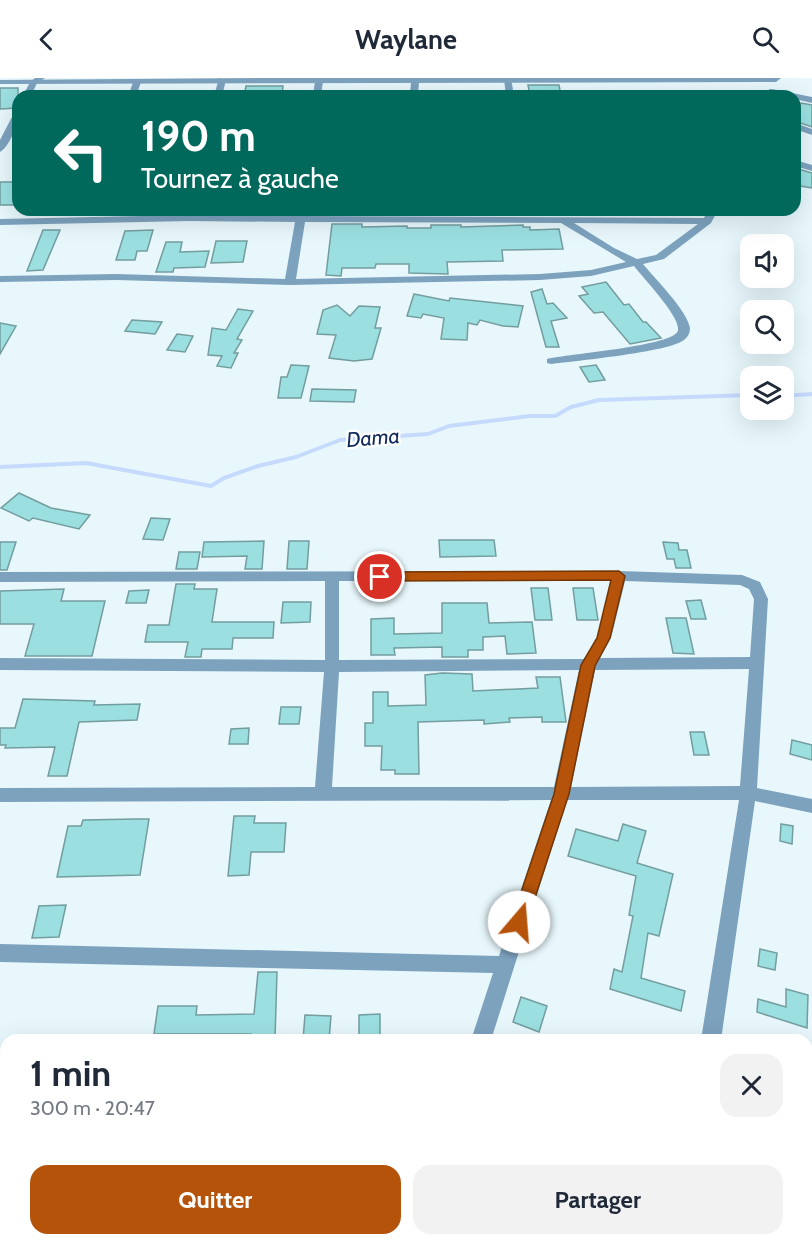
<!DOCTYPE html>
<html lang="fr">
<head>
<meta charset="utf-8">
<style>
  :root { --surface:#fff; --page:#f2f2f3; --text:#1f2937; --muted:#747a83; --accent:#b45309 }
  body { margin:0; font-family:Cabin,sans-serif; background:var(--page); color:var(--text); height:100vh; display:flex; flex-direction:column; font-size:22px; white-space:nowrap }
  * { box-sizing:border-box; margin:0 }
  p { font-size:20px; color:var(--muted) }
  .icon { flex:none; width:33px; height:33px; fill:none; stroke:currentColor; stroke-width:2; stroke-linecap:round; stroke-linejoin:round }
  .map { position:relative; flex:1; overflow:hidden }
  .side { position:absolute; left:0px; top:956px; width:813px; height:212px; display:flex; flex-direction:column; background:var(--surface); border-radius:18px 18px 0 0; box-shadow:0 6px 24px #0002 }
  .side>* { flex:none }
  .top-card { position:absolute; left:12px; top:12px; width:789px; height:126px; border-radius:18px; box-shadow:0 6px 24px #0002; background:#00695c; color:#fff; overflow:hidden }
  .fabs { position:absolute; left:740px; top:156px; display:grid; gap:12px }
  .fabs a { display:grid; place-items:center; width:54px; height:54px; border-radius:12px; background:var(--surface); box-shadow:0 6px 24px #0002; font-size:30px }
  .pin { position:absolute; display:grid; place-items:center; width:51px; height:51px; color:#fff; margin:-26px; border:3px solid #fff; border-radius:50%; box-shadow:0 2px 6px #0007 }
  .me { position:absolute; width:66px; margin:-33px; rotate:18deg; stroke-linejoin:round; filter:drop-shadow(0 0 4px #0008) }
  .turn { display:flex; align-items:center; gap:21px; height:126px; padding:0 30px; font-size:27px }
  .turn .icon { width:78px; height:78px; stroke-width:2.5 }
  .turn b { display:block; font-size:42px; line-height:51px }
  .round { display:grid; place-items:center; flex:none; width:63px; height:63px; border-radius:18px; background:var(--page) }
  .overview { display:flex; align-items:center; justify-content:space-between; height:102px; padding:0 30px }
  h1 { font-size:36px; font-weight:700; line-height:45px }
  .cta { display:flex; gap:12px; margin-top:auto; padding:12px 30px }
  .cta a { flex:1; height:69px; border-radius:18px; background:var(--accent); color:#fff; font-size:24px; font-weight:700; line-height:69px; text-align:center }
  .cta a+a { background:var(--page); color:var(--text) }
  header { display:flex; justify-content:space-between; align-items:center; height:78px; padding:0 30px; background:var(--surface); font-size:27px; font-weight:700 }
  .map>svg:first-child { display:block }
  .lines { fill:none; stroke-linecap:round; stroke-linejoin:round }
  .stream { stroke:#c6dafe; stroke-width:4 }
  .building { fill:#9cdfe1; stroke:#739d9e; stroke-width:1.5 }
  .minor { fill:#7da2be; fill-rule:evenodd }
  .tertiary { fill:#7da2be; fill-rule:evenodd }
  .route { fill:#b45309; stroke:#753606; stroke-width:1.5 }
  .labels { text-anchor:middle; stroke-width:4.5; stroke-linejoin:round; paint-order:stroke }
  .water-label { font-size:21px; font-style:italic; fill:#10295d; stroke:#fff }
</style>
</head>
<body>
<header><svg class="icon" aria-label="back" viewBox="0 0 24 24"><path d="M15 5l-7 7 7 7"/></svg>Waylane<svg class="icon" aria-label="search" viewBox="0 0 24 24"><circle cx="10" cy="10" r="6"/><path d="M15 15l6 6"/></svg></header>
<div class="map">
<svg width="812" height="1166" viewBox="0 0 812 1166">
  <rect width="100%" height="100%" fill="#e7f7fc"/>
  <g class="lines">
    <!-- stream -->
    <g class="stream">
      <polyline points="783,318 812,316"/>
      <polyline points="0,389 86,385 211,408 224,400 258,388 296,379 340,362 428,356 449,348 530,338 555,338 571,329 599,322 750,317"/>
    </g>
  </g>
  <!-- building -->
  <g class="building">
    <polygon points="528,7 559,7 561,18 530,18"/>
    <polygon points="246,8 283,8 282,18 244,18"/>
    <polygon points="0,10 18,10 18,30 0,31"/>
    <polygon points="801,25 812,27 812,49 795,43"/>
    <polygon points="795,90 812,95 812,110 795,107"/>
    <rect x="0" y="104" width="18" height="23"/>
    <polygon points="332,146 362,146 362,149 407,148 407,150 431,150 431,147 461,147 461,149 523,147 523,149 530,149 530,152 559,151 563,171 502,172 503,183 447,184 448,196 409,195 409,186 376,186 375,190 342,190 341,198 326,197"/>
    <polygon points="43,152 60,152 43,192 27,193"/>
    <polygon points="153,152 147,173 137,173 135,182 116,182 125,153"/>
    <polygon points="216,163 247,163 243,184 211,185"/>
    <polygon points="166,164 182,164 180,174 209,173 205,189 174,190 173,194 156,194"/>
    <polygon points="606,204 624,227 629,226 643,244 646,244 661,260 630,266 603,234 594,235 579,218 588,216 582,209"/>
    <polygon points="542,211 547,226 553,225 567,240 551,243 559,269 546,269 531,214"/>
    <polygon points="414,216 449,223 450,220 523,228 518,249 503,248 480,242 477,247 468,245 467,262 441,261 444,240 423,236 421,240 407,238"/>
    <polygon points="337,227 350,238 359,228 380,229 375,250 381,250 372,281 354,283 329,280 336,257 317,256 323,232"/>
    <polygon points="238,231 253,233 237,261 242,262 234,275 238,275 231,290 217,288 222,278 208,277 212,250 226,252"/>
    <polygon points="132,242 162,244 155,256 125,253"/>
    <polygon points="0,245 16,248 0,276"/>
    <polygon points="177,256 193,258 185,274 167,272"/>
    <polygon points="291,287 309,288 301,320 278,320 281,299 287,299"/>
    <polygon points="596,287 605,302 589,304 580,289"/>
    <polygon points="312,311 356,312 354,324 310,323"/>
    <polygon points="19,415 51,430 90,437 79,451 33,440 29,443 1,430"/>
    <polygon points="151,440 170,441 163,462 143,461"/>
    <polygon points="439,462 494,462 496,478 440,479"/>
    <polygon points="264,463 262,491 245,491 247,478 202,479 204,464"/>
    <polygon points="289,463 309,463 307,491 287,491"/>
    <polygon points="0,464 16,464 7,492 0,492"/>
    <polygon points="663,464 678,465 679,472 687,472 691,490 676,490 674,481 667,481"/>
    <polygon points="179,474 200,474 197,491 176,491"/>
    <polygon points="176,506 195,506 194,511 217,511 212,544 274,544 273,560 233,560 232,571 202,571 201,579 185,579 188,564 145,564 148,547 169,547"/>
    <polygon points="531,510 548,510 552,542 535,542"/>
    <polygon points="573,510 593,510 598,542 577,542"/>
    <polygon points="64,511 61,523 105,523 92,578 25,578 34,546 0,546 0,513"/>
    <polygon points="149,512 146,525 126,525 129,513"/>
    <polygon points="701,522 706,541 691,541 686,523"/>
    <polygon points="283,524 311,524 310,544 281,545"/>
    <polygon points="442,525 487,525 489,545 532,544 536,575 507,576 505,558 483,559 483,572 468,572 468,579 442,579 442,569 394,570 395,577 371,577 371,541 394,540 394,556 442,555"/>
    <polygon points="666,540 686,540 694,576 673,575"/>
    <polygon points="442,595 472,596 473,613 538,610 536,599 560,599 566,644 542,644 542,639 509,640 510,644 484,646 484,642 418,644 419,696 395,696 395,692 381,692 382,668 365,668 365,645 373,645 373,614 388,614 388,628 426,627 425,597"/>
    <polygon points="23,621 95,623 94,627 140,626 137,642 79,644 67,698 48,698 55,669 5,670 6,667 0,667 0,650 15,650"/>
    <polygon points="281,629 301,629 299,646 279,646"/>
    <polygon points="249,650 248,666 229,666 231,651"/>
    <polygon points="690,654 704,654 709,677 694,677"/>
    <polygon points="792,662 812,667 812,682 790,676"/>
    <polygon points="234,738 255,738 254,745 286,745 284,774 251,774 249,797 228,798"/>
    <polygon points="137,741 149,741 140,797 57,799 68,748 81,748 83,742"/>
    <polygon points="623,746 646,753 637,785 673,796 659,858 648,855 641,900 685,913 681,933 610,911 614,891 622,894 633,838 629,837 636,798 568,778 576,751 618,763"/>
    <polygon points="781,746 793,748 792,766 780,763"/>
    <polygon points="66,827 59,859 32,860 39,828"/>
    <polygon points="760,871 777,875 775,892 758,888"/>
    <polygon points="258,894 277,894 275,961 250,961 251,956 154,956 158,928 197,928 196,937 254,936"/>
    <polygon points="786,911 808,917 807,950 757,934 758,921 786,929"/>
    <polygon points="521,919 547,928 539,954 513,944"/>
    <polygon points="380,936 380,962 359,962 359,937"/>
    <polygon points="305,937 331,938 329,962 303,962"/>
  </g>
  <g class="lines">
    <!-- minor -->
    <g class="minor">
      <polygon points="35,0 45,0 37,5 31,18 23,18 30,4"/>
      <polygon points="219,0 226,2 222,18 214,18"/>
      <polygon points="511,0 514,18 506,18 504,1"/>
      <polygon points="319,1 323,3 321,18 313,18 315,3"/>
      <polygon points="415,1 419,3 418,18 410,18 411,3"/>
      <polygon points="134,2 141,4 136,18 128,18"/>
      <polygon points="772,11 812,19 812,25 795,21 795,18 769,15 769,11"/>
      <path d="M 18,32 C 18,45 11,67 0,74 L 0,62 L 14,35 Z"/>
      <polygon points="795,45 812,51 812,57 795,51"/>
      <polygon points="795,82 812,87 812,93 795,88"/>
      <path d="M 297,132 L 307,132 L 306,138 L 704,140 L 708,132 L 718,132 L 711,145 L 664,181 L 643,186 C 655,201 687,232 690,250 C 690,255 688,259 684,262 C 669,274 575,283 551,286 L 547,285 L 547,281 C 566,276 677,268 678,252 C 680,238 643,200 634,188 L 591,198 L 540,202 L 290,207 L 116,202 L 0,204 L 0,198 L 116,196 L 285,201 L 295,144 L 189,143 L 0,147 L 0,141 L 189,137 L 296,138 ZM 305,144 L 561,145 L 626,184 L 591,192 L 540,196 L 296,201 ZM 574,145 L 698,146 L 656,177 L 637,181 L 614,170 Z"/>
      <path d="M 619,493 L 742,497 L 760,504 L 768,521 L 757,710 L 812,721 L 812,735 L 755,723 L 721,962 L 701,962 L 739,722 L 567,722 L 491,962 L 471,962 L 493,895 L 0,884 L 0,866 L 499,878 L 551,722 L 0,724 L 0,710 L 315,709 L 324,594 L 0,592 L 0,580 L 325,582 L 325,503 L 0,504 L 0,494 ZM 339,503 L 611,503 L 597,560 L 584,581 L 339,582 ZM 625,503 L 740,507 L 749,511 L 754,521 L 750,579 L 600,580 L 611,560 ZM 749,591 L 740,708 L 571,709 L 595,592 ZM 579,592 L 554,709 L 332,709 L 339,594 Z"/>
      <rect x="0" y="1050" width="6" height="20"/>
      <polygon points="6,1161 28,1161 27,1166 5,1166"/>
      <polygon points="186,1161 208,1161 207,1166 185,1166"/>
      <polygon points="412,1161 434,1161 432,1166 410,1166"/>
      <polygon points="671,1161 693,1161 692,1166 670,1166"/>
    </g>
    <!-- tertiary -->
    <polygon class="tertiary" points="261,0 781,0 776,4 0,6 0,2"/>
  </g>
  <!-- route -->
  <polygon class="route" points="619,493 625,498 610,560 595,588 569,716 527,844 525,850 519,852 513,850 511,844 554,716 581,587 597,560 611,502 380,503 374,499 380,494"/>
  <g class="labels">
    <!-- water labels -->
    <g class="water-label">
      <text transform="translate(373 360) rotate(-5)" y="7">Dama</text>
    </g>
  </g>
</svg>
<div class="fabs">
<a><svg class="icon" aria-label="sound" viewBox="0 0 24 24"><path d="M4 9h4l5-4v14l-5-4H4zM17 9q2 3 0 6"/></svg></a>
<a><svg class="icon" aria-label="search" viewBox="0 0 24 24"><circle cx="10" cy="10" r="6"/><path d="M15 15l6 6"/></svg></a>
<a><svg class="icon" aria-label="layers" viewBox="0 0 24 24"><path d="M12 4l9 5-9 5-9-5zM3 14l9 5 9-5"/></svg></a>
</div>
<div class="pin" style="left:380px;top:499px;background:#d93025"><svg class="icon" aria-label="arrive" viewBox="0 0 24 24"><path d="M6 21V4h12l-3 4 3 4H6"/></svg></div>
<svg class="me" style="left:519px;top:844px" viewBox="-20 -20 40 40"><circle r="19" fill="#fff"/><path d="M0-13L10 11 0 6-10 11z" fill="#b45309"/></svg>
<div class="top-card">
<div class="turn"><svg class="icon" aria-label="left" viewBox="0 0 24 24"><path d="M17 20v-9H6M10 6l-5 5 5 5"/></svg><div><b>190 m</b>Tournez à gauche</div></div>
</div>
<section class="side">
<div class="overview"><div><h1>1 min</h1><p>300 m · 20:47</p></div><a class="round"><svg class="icon" aria-label="close" viewBox="0 0 24 24"><path d="M6 6l12 12M18 6L6 18"/></svg></a></div>
<div class="cta"><a>Quitter</a><a>Partager</a></div>
</section>
</div>
</body>
</html>
